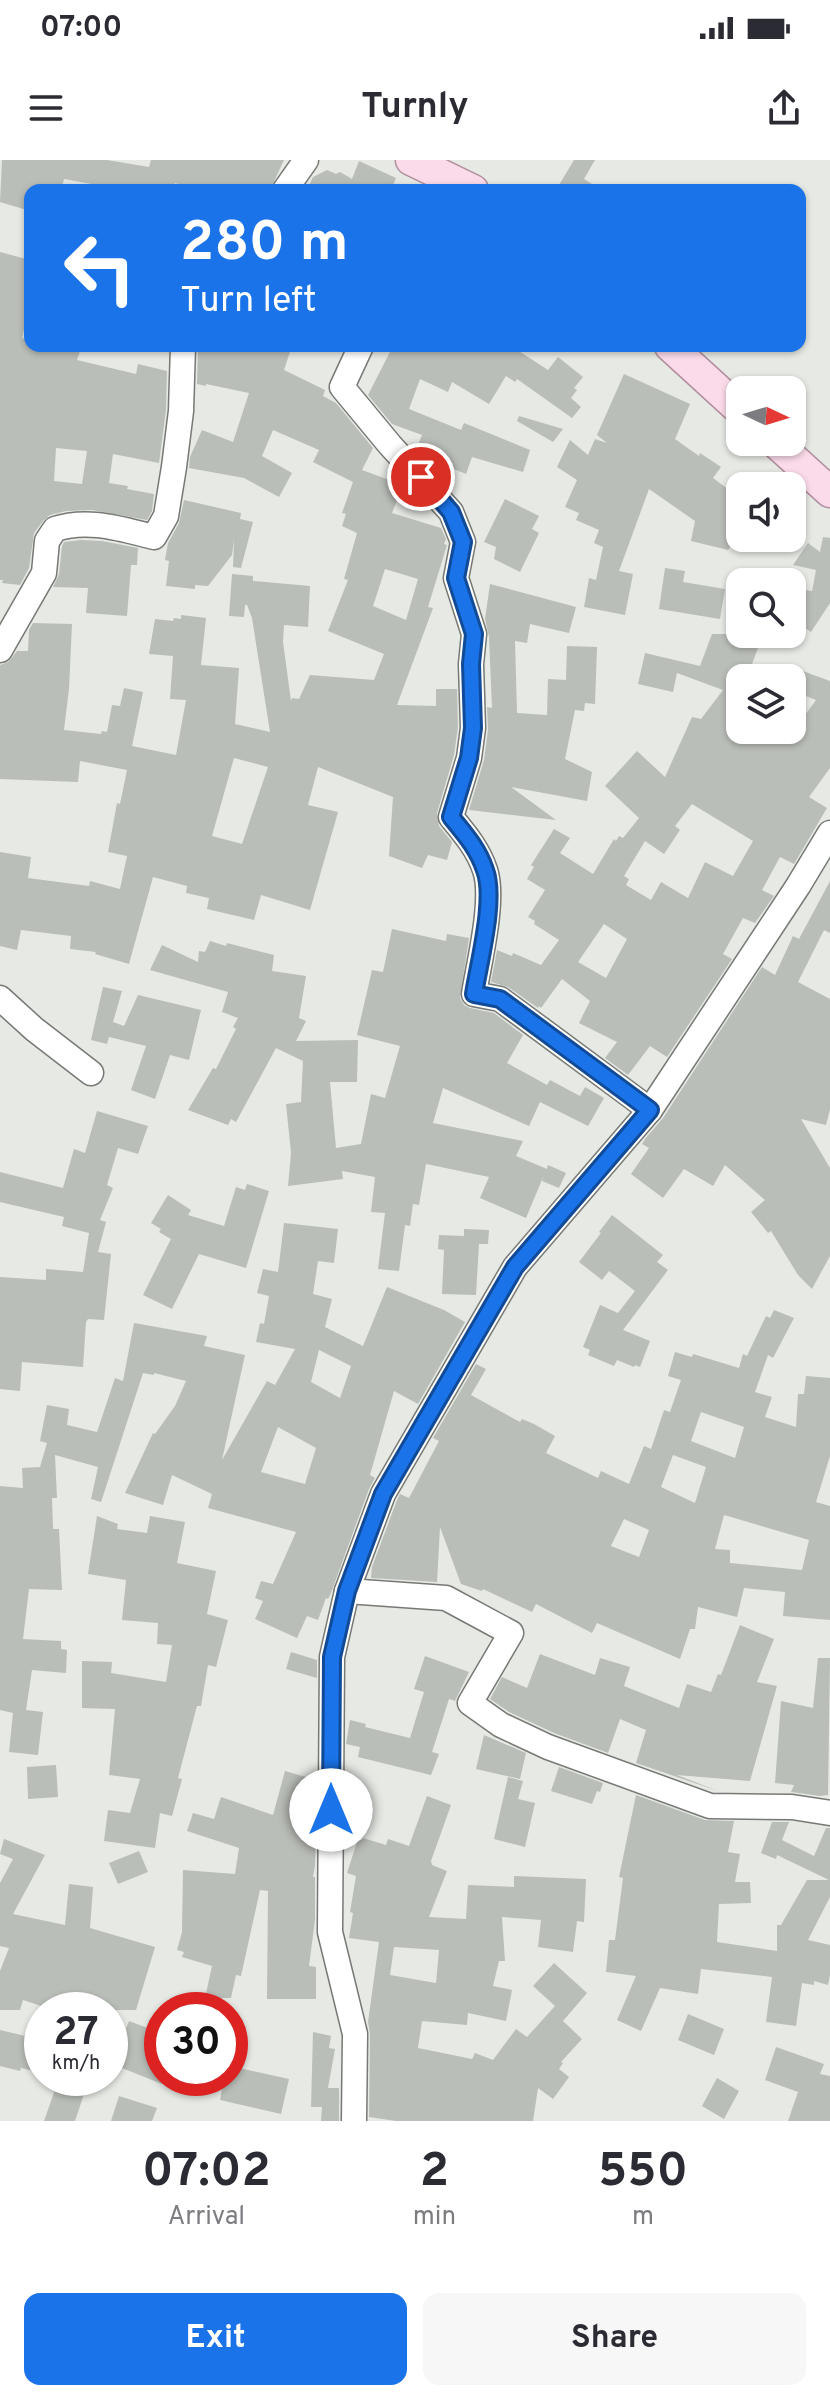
<!DOCTYPE html>
<html lang="en">
<head>
<meta charset="utf-8">
<style>
  :root { --surface:#fff; --page:#f7f7f7; --text:#2b2b33; --muted:#7c7c81; --accent:#1a73e8 }
  body { margin:0; font-family:Overpass,sans-serif; background:var(--page); color:var(--text); height:100vh; display:flex; flex-direction:column; font-size:30px; white-space:nowrap }
  * { box-sizing:border-box; margin:0 }
  p { font-size:26px; color:var(--muted) }
  .icon { flex:none; width:44px; height:44px; fill:none; stroke:currentColor; stroke-width:2; stroke-linecap:round; stroke-linejoin:round }
  .map { position:relative; height:1961px; overflow:hidden }
  .side { display:flex; flex-direction:column; background:var(--surface); flex:1 }
  .side>* { flex:none }
  .top-card { position:absolute; left:24px; top:24px; width:782px; height:168px; border-radius:16px; box-shadow:0 2px 6px #0004; background:#1a73e8; color:#fff; overflow:hidden }
  .needle { width:52px; rotate:94deg }
  .controls { position:absolute; left:726px; top:216px; display:grid; gap:16px }
  .controls a { display:grid; place-items:center; width:80px; height:80px; border-radius:16px; background:var(--surface); box-shadow:0 2px 6px #0004; font-size:40px }
  .speed { position:absolute; left:24px; top:1832px; display:flex; gap:16px; font-size:40px; font-weight:700; text-align:center }
  .speed>* { display:grid; place-content:center; width:104px; height:104px; border-radius:50%; background:var(--surface); box-shadow:0 2px 6px #0004; line-height:1 }
  .speed small { font-size:20px; font-weight:400 }
  .speed .limit { border:12px solid #d22; background:#fff; color:#111 }
  .pin { position:absolute; display:grid; place-items:center; width:68px; height:68px; color:#fff; margin:-34px; border:4px solid #fff; border-radius:50%; box-shadow:0 2px 8px #0007 }
  .me { position:absolute; width:88px; margin:-44px; rotate:0deg; stroke-linejoin:round; filter:drop-shadow(0 0 6px #0008) }
  .turn { display:flex; align-items:center; gap:28px; height:168px; padding:0 24px; font-size:36px }
  .turn .icon { width:104px; height:104px; stroke-width:2.5 }
  .turn b { display:block; font-size:56px; line-height:68px }
  .eta { display:flex; justify-content:space-evenly; align-items:center; height:136px; text-align:center }
  .eta b { font-size:48px; font-weight:700; line-height:56px }
  .button { display:flex; gap:16px; margin-top:auto; padding:16px 24px }
  .button a { flex:1; height:92px; border-radius:16px; background:var(--accent); color:#fff; font-size:32px; font-weight:700; line-height:92px; text-align:center }
  .button a+a { background:var(--page); color:var(--text) }
  .status { display:flex; justify-content:space-between; align-items:center; height:56px; padding:0 40px; background:var(--surface); direction:ltr }
  .status svg { height:22px; fill:currentColor }
  header { display:flex; justify-content:space-between; align-items:center; height:104px; padding:0 24px; background:var(--surface); font-size:36px; font-weight:700 }
  .map>svg:first-child { display:block }
  .building { fill:#babeb8; fill-rule:evenodd }
  .lines { fill:none; stroke-linecap:round; stroke-linejoin:round }
  .minor-casing { stroke:#767974; stroke-width:27 }
  .major-casing { stroke:#b28f9f; stroke-width:33 }
  .minor { stroke:#fff; stroke-width:24 }
  .major { stroke:#fbdae9; stroke-width:30 }
  .route-casing { stroke:#114b97; stroke-width:20 }
  .route { stroke:#1a73e8; stroke-width:14 }
</style>
</head>
<body>
<div class="status"><b>07:00</b><svg viewBox="0 0 49 12"><path d="M0 12V9h3v3zM5 12V6h3v6zM10 12V3h3v9zM15 12V0h3v12zM26 1h20v11H26zM47 4h2v5h-2z"/></svg></div>
<header><svg class="icon" aria-label="menu" viewBox="0 0 24 24"><path d="M4 6h16M4 12h16M4 18h16"/></svg>Turnly<svg class="icon" aria-label="share" viewBox="0 0 24 24"><path d="M12 15V3M7 8l5-5 5 5M5 13v7h14v-7"/></svg></header>
<div class="map">
<svg width="830" height="1961" viewBox="0 0 830 1961">
  <rect width="100%" height="100%" fill="#e6e9e4"/>
  <!-- building -->
  <g class="building">
    <polygon points="2,0 107,0 149,7 151,0 284,0 270,30 200,30 175,23 173,30 102,30 103,26 64,19 61,30 30,30 30,51 0,42"/>
    <polygon points="574,0 595,0 584,19 602,30 567,30 559,25"/>
    <polygon points="359,1 396,18 391,30 307,30 313,17 327,10 336,14 340,12 352,19"/>
    <path d="M 0,92 L 30,100 L 30,143 L 22,178 L 30,180 L 30,186 L 61,186 L 78,190 L 80,191 L 77,200 L 136,214 L 138,204 L 167,211 L 166,250 L 159,303 L 113,294 L 109,323 L 128,326 L 127,329 L 154,334 L 152,351 L 147,360 L 92,350 L 66,351 L 50,355 L 43,361 L 34,373 L 29,408 L 20,425 L 2,423 L 3,420 L 0,420 ZM 56,288 L 87,291 L 82,324 L 54,321 Z"/>
    <path d="M 198,186 L 292,186 L 284,210 L 325,230 L 323,236 L 336,243 L 373,288 L 362,310 L 403,325 L 392,353 L 441,368 L 446,379 L 444,384 L 447,385 L 428,447 L 433,448 L 397,545 L 436,546 L 436,529 L 457,529 L 458,567 L 454,595 L 437,653 L 439,666 L 452,682 L 447,700 L 428,695 L 422,708 L 389,696 L 393,637 L 318,607 L 308,645 L 338,652 L 310,750 L 261,735 L 254,760 L 207,749 L 209,738 L 186,733 L 187,726 L 153,717 L 129,804 L 95,794 L 96,792 L 70,789 L 71,776 L 21,770 L 17,790 L 0,786 L 0,692 L 31,697 L 28,718 L 89,726 L 90,721 L 120,729 L 127,696 L 108,692 L 117,643 L 120,644 L 127,610 L 80,601 L 78,622 L 0,619 L 0,505 L 8,502 L 17,491 L 28,491 L 29,470 L 33,463 L 72,464 L 69,529 L 64,570 L 101,574 L 102,571 L 107,572 L 112,545 L 120,546 L 124,528 L 143,532 L 132,586 L 176,595 L 186,540 L 170,539 L 173,496 L 149,494 L 155,459 L 173,461 L 174,458 L 181,459 L 181,455 L 206,458 L 201,505 L 239,508 L 235,564 L 270,572 L 252,458 L 247,445 L 245,445 L 244,457 L 229,456 L 232,414 L 253,416 L 253,421 L 310,426 L 308,467 L 284,465 L 283,482 L 291,541 L 292,538 L 299,539 L 310,515 L 374,520 L 384,494 L 328,471 L 348,420 L 344,419 L 357,373 L 342,366 L 346,354 L 342,353 L 353,322 L 313,302 L 319,290 L 273,270 L 262,296 L 292,313 L 279,337 L 244,318 L 189,308 L 190,297 L 202,270 L 233,282 L 249,233 L 206,224 L 206,226 L 197,224 ZM 385,409 L 418,419 L 406,460 L 373,446 ZM 234,598 L 268,607 L 242,684 L 212,676 Z"/>
    <polygon points="393,186 511,186 548,210 558,197 583,217 574,228 577,230 571,238 581,247 572,258 517,219 515,222 506,216 489,244 452,222 448,232 420,219 409,249 461,270 464,263 530,290 523,312 472,297 466,314 442,304 444,299 417,288 422,275 392,264 368,235"/>
    <polygon points="624,214 690,244 675,279 699,296 700,293 721,307 713,318 740,338 740,374 728,390 691,381 695,361 649,329 619,411 633,414 625,455 584,447 589,418 596,420 603,387 594,383 599,370 576,360 579,353 565,347 577,320 557,307 570,280 588,295 595,279 607,283 597,275"/>
    <polygon points="519,256 563,269 553,282 517,261"/>
    <polygon points="505,339 539,356 532,369 539,373 520,412 494,399 496,387 484,382"/>
    <polygon points="184,340 241,353 240,359 253,362 241,408 233,407 234,379 232,395 208,426 195,425 195,429 166,426 169,401 165,400 168,383 179,363"/>
    <polygon points="823,377 830,378 830,443 811,472 792,459 792,428 812,431 816,410 793,405 808,383 820,392"/>
    <polygon points="81,380 102,381 138,388 137,405 131,405 127,456 86,453 88,428 53,427 59,414 62,386 64,382"/>
    <polygon points="665,408 685,411 683,422 725,429 720,459 659,449"/>
    <polygon points="490,424 576,447 569,473 530,464 527,483 515,481 517,553 547,555 548,519 566,520 567,486 597,487 595,544 585,543 584,551 575,550 565,599 592,612 587,641 511,627 556,660 469,650 484,600 488,570 487,547 492,548 489,477 485,459"/>
    <path d="M 712,474 L 763,474 L 751,507 L 763,518 L 740,518 L 740,570 L 794,570 L 816,540 L 793,531 L 800,510 L 830,521 L 830,608 L 809,637 L 827,648 L 794,704 L 780,697 L 762,730 L 774,736 L 755,763 L 743,758 L 723,794 L 732,799 L 667,897 L 650,886 L 628,915 L 605,898 L 617,882 L 579,863 L 590,841 L 562,819 L 541,848 L 539,846 L 538,848 L 508,827 L 491,822 L 497,790 L 512,796 L 513,793 L 541,805 L 559,780 L 534,764 L 535,761 L 528,757 L 545,730 L 527,719 L 534,707 L 531,705 L 554,669 L 570,678 L 560,693 L 593,714 L 614,679 L 616,681 L 619,676 L 623,678 L 639,658 L 605,626 L 637,591 L 665,617 L 692,557 L 701,559 L 723,530 L 677,513 L 673,532 L 638,524 L 645,493 L 700,506 ZM 692,644 L 753,681 L 733,716 L 705,702 L 688,738 L 661,722 L 651,740 L 626,725 L 629,719 L 624,716 L 645,681 L 664,694 L 680,670 L 675,666 ZM 604,764 L 627,779 L 606,818 L 578,802 Z"/>
    <polygon points="830,721 830,773 824,770 798,822 830,839 830,949 826,965 801,959 830,1008 830,1096 812,1129 798,1115 771,1071 768,1073 751,1052 765,1040 725,1005 713,1026 684,1009 663,1038 631,1014 649,988 642,984 645,979 663,958 762,807 775,815 793,776 799,779"/>
    <polygon points="392,769 446,781 447,774 469,778 460,838 464,845 470,848 494,853 523,875 507,903 547,925 550,920 580,936 585,927 604,938 588,966 540,942 529,966 443,928 433,963 523,981 516,996 547,1009 548,1005 566,1013 559,1028 542,1021 544,1015 526,1058 480,1038 489,1017 426,1004 419,1045 413,1044 410,1066 405,1065 399,1111 378,1109 385,1053 371,1052 375,1017 342,1011 343,1019 288,1026 291,993 286,944 301,942 303,901 276,888 236,962 231,959 228,965 188,950 213,908 216,909 236,869 233,867 238,858 222,852 228,832 150,810 162,785 198,802 199,791 205,792 210,781 226,786 227,783 274,795 272,811 306,816 299,858 306,861 296,881 358,880 357,922 330,922 336,988 361,984 371,934 385,938 400,886 357,875 372,810 383,812"/>
    <polygon points="103,827 122,831 113,862 124,866 138,835 201,850 189,900 170,895 155,939 131,930 146,886 109,877 107,884 91,880"/>
    <polygon points="97,951 148,966 138,994 118,988 107,1025 113,1028 100,1060 106,1062 98,1092 111,1094 104,1160 88,1159 86,1162 83,1207 22,1202 20,1231 0,1229 0,1117 46,1120 46,1109 83,1112 89,1073 62,1066 64,1057 0,1042 0,1012 63,1028 74,989 85,993"/>
    <polygon points="247,1024 269,1031 246,1108 199,1094 172,1149 143,1135 171,1079 159,1072 161,1069 151,1063 168,1035 191,1050 188,1055 224,1066 236,1027 245,1030"/>
    <polygon points="612,1055 663,1095 657,1102 668,1110 623,1170 650,1181 640,1207 635,1205 634,1207 617,1200 614,1206 588,1195 590,1190 583,1187 600,1145 618,1153 635,1131 609,1111 602,1120 579,1102 601,1073 599,1072"/>
    <path d="M 284,1063 L 338,1069 L 334,1103 L 318,1101 L 313,1134 L 332,1139 L 325,1167 L 363,1186 L 387,1127 L 444,1150 L 465,1162 L 418,1244 L 394,1231 L 370,1315 L 375,1318 L 369,1329 L 331,1433 L 328,1439 L 326,1438 L 318,1460 L 307,1456 L 297,1478 L 255,1459 L 263,1441 L 255,1438 L 261,1421 L 273,1424 L 296,1372 L 208,1348 L 212,1334 L 172,1315 L 163,1345 L 125,1333 L 153,1273 L 155,1274 L 175,1246 L 186,1221 L 154,1213 L 154,1215 L 143,1213 L 101,1342 L 91,1339 L 98,1307 L 55,1295 L 57,1338 L 52,1338 L 53,1369 L 59,1369 L 62,1430 L 29,1429 L 23,1479 L 61,1481 L 61,1489 L 67,1490 L 66,1513 L 32,1510 L 26,1550 L 43,1552 L 38,1595 L 9,1592 L 13,1553 L 0,1550 L 0,1326 L 23,1328 L 22,1308 L 40,1307 L 47,1283 L 40,1281 L 47,1245 L 69,1249 L 67,1265 L 97,1272 L 115,1218 L 123,1221 L 134,1163 L 207,1176 L 204,1186 L 245,1195 L 222,1300 L 267,1221 L 275,1225 L 295,1189 L 256,1182 L 260,1163 L 264,1164 L 269,1136 L 257,1133 L 263,1109 L 278,1112 ZM 319,1190 L 351,1206 L 340,1238 L 311,1222 ZM 278,1267 L 316,1288 L 305,1324 L 261,1312 Z"/>
    <polygon points="464,1069 489,1070 488,1084 479,1084 476,1135 442,1134 444,1090 438,1089 439,1075 464,1076"/>
    <path d="M 774,1150 L 794,1158 L 773,1198 L 768,1195 L 755,1232 L 772,1237 L 765,1257 L 796,1267 L 798,1234 L 804,1234 L 806,1216 L 830,1218 L 830,1296 L 816,1342 L 830,1346 L 830,1460 L 783,1456 L 785,1432 L 744,1428 L 737,1457 L 698,1447 L 695,1469 L 690,1469 L 680,1499 L 597,1463 L 592,1473 L 536,1444 L 532,1452 L 483,1429 L 482,1431 L 461,1424 L 440,1367 L 437,1422 L 371,1418 L 372,1407 L 397,1340 L 400,1334 L 409,1338 L 439,1281 L 433,1278 L 476,1204 L 486,1209 L 471,1235 L 520,1262 L 522,1259 L 534,1264 L 555,1276 L 546,1293 L 598,1318 L 601,1311 L 629,1324 L 644,1286 L 651,1289 L 664,1250 L 670,1252 L 681,1220 L 668,1216 L 675,1192 L 692,1197 L 693,1194 L 739,1208 L 743,1194 L 747,1196 L 766,1156 L 770,1158 ZM 701,1252 L 744,1267 L 735,1298 L 691,1281 ZM 673,1295 L 706,1307 L 695,1343 L 661,1327 ZM 724,1355 L 809,1380 L 802,1410 L 730,1403 L 730,1390 L 715,1389 ZM 624,1359 L 649,1370 L 639,1397 L 611,1386 Z"/>
    <polygon points="97,1356 118,1364 117,1369 147,1373 150,1356 185,1362 177,1403 216,1411 207,1454 228,1460 216,1507 208,1505 201,1546 197,1546 178,1618 182,1619 172,1656 160,1653 155,1688 104,1681 108,1650 130,1653 140,1619 109,1615 115,1549 82,1548 82,1501 112,1502 111,1513 166,1522 172,1485 157,1484 158,1463 122,1460 126,1420 88,1414"/>
    <polygon points="740,1465 774,1479 757,1522 777,1526 750,1621 677,1615 718,1631 636,1603 646,1570 620,1559 608,1593 554,1573 509,1552 490,1539 502,1517 527,1528 540,1494 595,1515 600,1498 630,1507 624,1526 679,1548 687,1524 711,1532 718,1514 721,1515"/>
    <polygon points="291,1492 317,1500 317,1518 286,1509"/>
    <polygon points="425,1496 469,1512 455,1541 449,1539 432,1592 439,1594 431,1615 358,1597 360,1587 346,1584 350,1560 366,1564 365,1567 410,1578 424,1532 414,1529"/>
    <polygon points="818,1498 830,1498 828,1635 820,1636 791,1632 794,1625 775,1623 781,1541 813,1548"/>
    <polygon points="484,1575 526,1593 520,1619 476,1609"/>
    <polygon points="56,1605 58,1637 28,1639 27,1607"/>
    <polygon points="559,1607 603,1623 600,1632 597,1631 592,1644 551,1631"/>
    <polygon points="285,1611 309,1618 295,1668 301,1670 300,1673 316,1677 315,1706 313,1717 315,1717 315,1760 309,1806 316,1807 316,1839 267,1839 268,1731 260,1730 241,1816 236,1815 231,1838 205,1838 212,1806 182,1797 184,1792 177,1790 182,1772 183,1710 235,1714 239,1688 187,1671 193,1653 214,1659 221,1637 273,1655"/>
    <polygon points="508,1617 523,1621 518,1639 535,1643 525,1687 494,1679"/>
    <polygon points="636,1635 705,1660 734,1661 728,1692 740,1694 735,1722 750,1722 751,1743 719,1744 717,1782 777,1791 777,1765 781,1765 807,1720 829,1720 777,1695 776,1699 761,1693 772,1662 789,1662 782,1680 814,1696 826,1668 830,1668 830,1737 808,1780 830,1785 830,1815 828,1825 814,1821 814,1825 802,1823 796,1866 766,1862 772,1817 701,1809 698,1834 660,1828 641,1871 617,1860 636,1816 606,1812 609,1780 615,1780 623,1718 619,1717"/>
    <path d="M 427,1636 L 451,1645 L 431,1701 L 432,1705 L 447,1711 L 429,1757 L 466,1759 L 468,1725 L 514,1727 L 514,1716 L 586,1719 L 584,1762 L 577,1761 L 573,1792 L 538,1787 L 541,1760 L 502,1757 L 505,1801 L 499,1801 L 493,1826 L 512,1830 L 506,1861 L 468,1853 L 467,1865 L 422,1861 L 418,1888 L 472,1899 L 475,1893 L 493,1900 L 516,1869 L 527,1877 L 555,1846 L 533,1826 L 554,1803 L 587,1833 L 563,1861 L 582,1879 L 561,1902 L 563,1903 L 559,1909 L 569,1917 L 553,1939 L 538,1928 L 533,1961 L 396,1961 L 369,1957 L 370,1874 L 368,1862 L 379,1782 L 349,1778 L 353,1753 L 350,1752 L 356,1716 L 347,1713 L 358,1679 L 362,1680 L 363,1678 L 386,1685 L 388,1679 L 409,1686 ZM 394,1787 L 439,1790 L 436,1823 L 390,1815 Z"/>
    <polygon points="4,1679 45,1695 13,1754 65,1765 69,1724 93,1727 90,1768 155,1787 136,1850 53,1850 23,1840 20,1850 0,1850 0,1811 9,1788 0,1786 0,1723 13,1699 0,1694"/>
    <polygon points="139,1691 148,1712 118,1724 109,1703"/>
    <polygon points="688,1854 724,1869 714,1895 678,1880"/>
    <polygon points="129,1861 150,1869 145,1880 162,1887 162,1924 112,1904"/>
    <polygon points="0,1870 42,1880 42,1913 21,1908 20,1911 0,1906"/>
    <polygon points="313,1872 331,1876 329,1888 335,1889 328,1928 339,1928 339,1961 321,1961 322,1947 311,1947"/>
    <polygon points="776,1887 824,1904 820,1914 830,1916 830,1961 788,1961 798,1932 765,1920"/>
    <polygon points="230,1906 289,1919 281,1954 220,1940 224,1918 230,1918"/>
    <polygon points="717,1918 739,1931 724,1959 702,1946"/>
    <polygon points="58,1921 85,1931 75,1961 44,1961"/>
    <polygon points="119,1936 157,1948 152,1961 111,1961"/>
  </g>
  <g class="lines">
    <!-- minor casing -->
    <g class="minor-casing">
      <g id="minor">
        <polyline points="285,30 306,0"/>
        <path d="M 361,186 L 342,227 L 390,285 L 451,352 L 463,382 L 456,418 L 474,474 L 471,504 L 473,568 L 469,598 L 451,657 C 465,674 478,689 485,710 C 495,739 479,802 474,834 L 500,839 L 650,950"/>
        <path d="M 0,490 L 44,413 L 47,381 L 55,369 C 88,358 121,369 154,377 L 166,356 L 174,307 L 181,251 L 183,186"/>
        <polyline points="0,838 34,869 91,913"/>
        <polyline points="347,1431 446,1438 511,1473 470,1543 501,1565 548,1587 710,1646 792,1647 830,1653"/>
        <polyline points="354,1961 355,1874 330,1772 332,1497 347,1431 383,1334 515,1107 650,950 798,726 830,673"/>
      </g>
    </g>
    <!-- major casing -->
    <g class="major-casing">
      <g id="major">
        <polyline points="411,0 473,30"/>
        <polyline points="670,186 740,250"/>
        <polyline points="775,282 830,332"/>
      </g>
    </g>
    <!-- minor -->
    <use href="#minor" class="minor"/>
    <!-- major -->
    <use href="#major" class="major"/>
  </g>
  <g class="lines">
    <!-- route casing -->
    <g class="route-casing">
      <path id="route" d="M 331,1650 L 332,1497 L 347,1431 L 383,1334 L 515,1107 L 650,950 L 500,839 L 474,834 C 479,802 496,739 485,710 C 478,689 465,674 451,657 L 469,598 L 473,568 L 471,504 L 474,474 L 456,418 L 463,382 L 451,352 L 421,317"/>
    </g>
    <!-- route -->
    <use href="#route" class="route"/>
  </g>
</svg>
<div class="controls">
<a><svg class="needle" viewBox="-14 -14 28 28"><path d="M0-13l5 13h-10z" fill="#e53935"/><path d="M0 13l5-13h-10z" fill="#7c7c81"/></svg></a>
<a><svg class="icon" aria-label="sound" viewBox="0 0 24 24"><path d="M4 9h4l5-4v14l-5-4H4zM17 9q2 3 0 6"/></svg></a>
<a><svg class="icon" aria-label="search" viewBox="0 0 24 24"><circle cx="10" cy="10" r="6"/><path d="M15 15l6 6"/></svg></a>
<a><svg class="icon" aria-label="layers" viewBox="0 0 24 24"><path d="M12 4l9 5-9 5-9-5zM3 14l9 5 9-5"/></svg></a>
</div>
<div class="speed"><div>27<small>km/h</small></div><div class="limit">30</div></div>
<div class="pin" style="left:421px;top:317px;background:#d93025"><svg class="icon" aria-label="arrive" viewBox="0 0 24 24"><path d="M6 21V4h12l-3 4 3 4H6"/></svg></div>
<svg class="me" style="left:331px;top:1650px" viewBox="-20 -20 40 40"><circle r="19" fill="#fff"/><path d="M0-13L10 11 0 6-10 11z" fill="#1a73e8"/></svg>
<div class="top-card">
<div class="turn"><svg class="icon" aria-label="left" viewBox="0 0 24 24"><path d="M17 20v-9H6M10 6l-5 5 5 5"/></svg><div><b>280 m</b>Turn left</div></div>
</div>
</div>
<section class="side">
<div class="eta">
<div><b>07:02</b><p>Arrival</p></div>
<div><b>2</b><p>min</p></div>
<div><b>550</b><p>m</p></div>
</div>
<div class="button"><a>Exit</a><a>Share</a></div>
</section>
</body>
</html>
